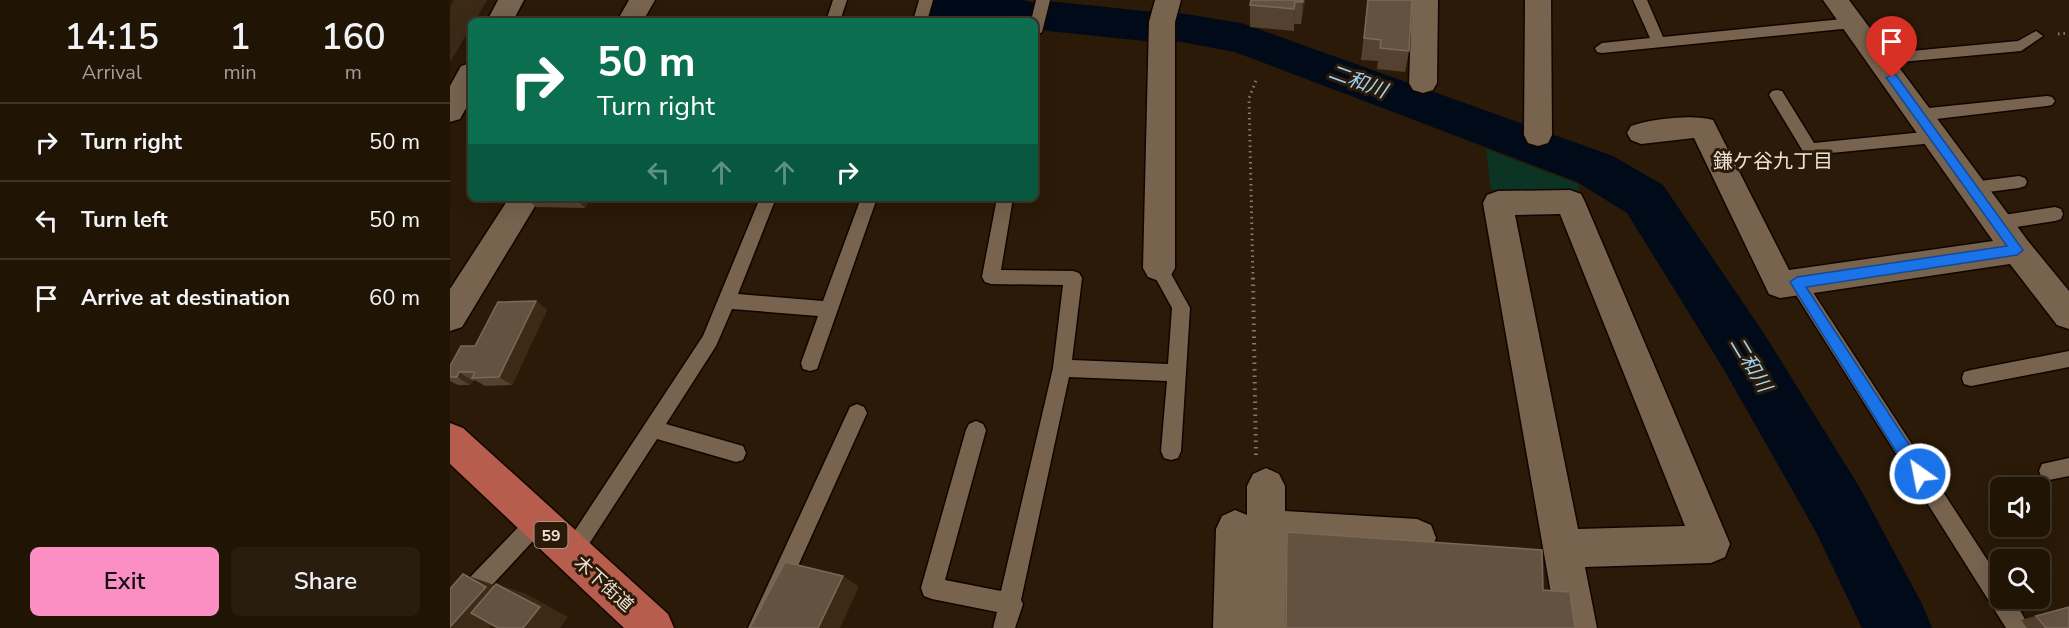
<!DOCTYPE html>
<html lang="en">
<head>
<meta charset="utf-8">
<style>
  :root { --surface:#201405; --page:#281d0f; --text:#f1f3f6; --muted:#a29e9a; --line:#3d3327; --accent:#fb8fc4 }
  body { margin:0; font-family:"Nunito Sans","Noto Sans JP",sans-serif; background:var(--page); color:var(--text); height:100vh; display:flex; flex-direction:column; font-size:22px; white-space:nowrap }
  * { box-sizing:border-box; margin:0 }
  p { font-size:20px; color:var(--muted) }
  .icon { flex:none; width:33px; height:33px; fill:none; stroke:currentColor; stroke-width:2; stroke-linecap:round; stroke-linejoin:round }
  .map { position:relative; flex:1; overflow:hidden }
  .sheet { display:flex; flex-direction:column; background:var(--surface); width:450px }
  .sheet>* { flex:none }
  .banner { position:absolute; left:18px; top:18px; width:570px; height:183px; border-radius:9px; box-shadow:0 6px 24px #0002,0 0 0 2px var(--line); background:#0b6e4f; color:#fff; overflow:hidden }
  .buttons { position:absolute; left:1540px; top:477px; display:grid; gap:12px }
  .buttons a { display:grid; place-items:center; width:60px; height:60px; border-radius:9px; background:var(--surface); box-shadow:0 6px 24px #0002,0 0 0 2px var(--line); font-size:30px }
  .pin { position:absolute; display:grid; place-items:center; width:51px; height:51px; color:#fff; margin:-62px -26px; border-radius:50% 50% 50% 0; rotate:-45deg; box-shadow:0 0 6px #0007 }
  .pin .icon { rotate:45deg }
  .me { position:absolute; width:66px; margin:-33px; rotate:327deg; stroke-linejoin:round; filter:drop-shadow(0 0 4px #0008) }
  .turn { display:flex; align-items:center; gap:21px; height:126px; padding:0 30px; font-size:27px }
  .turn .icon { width:78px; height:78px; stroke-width:2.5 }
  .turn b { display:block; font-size:42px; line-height:51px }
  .lanes { display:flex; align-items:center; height:57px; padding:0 30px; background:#0003; justify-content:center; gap:30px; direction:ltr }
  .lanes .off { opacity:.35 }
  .eta { display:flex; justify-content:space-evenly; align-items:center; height:102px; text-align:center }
  .eta b { font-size:36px; font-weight:600; line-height:42px }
  .button { display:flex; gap:12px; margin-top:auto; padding:12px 30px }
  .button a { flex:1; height:69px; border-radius:9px; background:var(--accent); color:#111; font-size:24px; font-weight:600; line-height:69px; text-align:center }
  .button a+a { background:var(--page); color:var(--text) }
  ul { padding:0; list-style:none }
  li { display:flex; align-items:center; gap:18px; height:78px; padding:0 30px; border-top:2px solid var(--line) }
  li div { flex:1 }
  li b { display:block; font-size:22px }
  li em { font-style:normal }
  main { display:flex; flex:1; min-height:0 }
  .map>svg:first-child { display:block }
  .green { fill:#0c3425 }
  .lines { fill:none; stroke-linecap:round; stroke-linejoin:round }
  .river { fill:#000a18; fill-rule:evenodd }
  .service-casing { stroke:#120400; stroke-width:3 }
  .minor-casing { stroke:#120400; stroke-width:3 }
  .primary-casing { stroke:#120400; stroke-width:3 }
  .path-far1 { stroke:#877969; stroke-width:3; stroke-dasharray:1.5 4; stroke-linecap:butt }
  .path { stroke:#877969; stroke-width:4; stroke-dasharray:1.5 5; stroke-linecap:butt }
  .service { fill:#77634e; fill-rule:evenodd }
  .minor { fill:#77634e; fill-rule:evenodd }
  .primary { fill:#b65d4d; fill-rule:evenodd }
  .wall { fill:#54412f }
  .shaded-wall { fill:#3c2a17 }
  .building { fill:#645241; stroke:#7a6958; stroke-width:1.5 }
  .route { fill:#1a73e8; stroke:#114b97; stroke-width:1.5 }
  .labels { text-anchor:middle; stroke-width:6; stroke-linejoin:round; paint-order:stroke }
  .shield { fill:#2a1a07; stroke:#b3a698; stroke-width:1.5 }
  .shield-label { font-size:16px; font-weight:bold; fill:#eee2d6 }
  .street-label { font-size:18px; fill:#eee2d6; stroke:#2a1a07 }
  .water-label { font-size:20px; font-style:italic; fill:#9bd3f9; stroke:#2a1a07 }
  .neighbourhood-label { font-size:20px; fill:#eee2d6; stroke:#2a1a07 }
</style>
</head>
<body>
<main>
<section class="sheet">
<div class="eta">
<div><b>14:15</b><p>Arrival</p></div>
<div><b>1</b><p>min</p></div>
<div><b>160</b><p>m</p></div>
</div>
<ul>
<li><svg class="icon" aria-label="right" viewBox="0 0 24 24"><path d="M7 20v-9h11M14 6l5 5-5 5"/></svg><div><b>Turn right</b></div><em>50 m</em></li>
<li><svg class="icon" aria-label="left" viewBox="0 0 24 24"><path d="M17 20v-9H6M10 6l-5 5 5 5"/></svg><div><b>Turn left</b></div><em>50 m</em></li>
<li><svg class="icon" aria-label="arrive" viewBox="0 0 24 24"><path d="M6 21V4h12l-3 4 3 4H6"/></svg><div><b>Arrive at destination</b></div><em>60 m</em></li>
</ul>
<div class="button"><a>Exit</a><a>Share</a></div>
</section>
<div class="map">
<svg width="1619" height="628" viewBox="0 0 1619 628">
  <rect width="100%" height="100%" fill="#2a1a07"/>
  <!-- green -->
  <polygon class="green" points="1036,149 1128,184 1131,196 1061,195 1060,190 1041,190"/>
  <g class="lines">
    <!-- river -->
    <polygon class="river" points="470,0 573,0 589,4 598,1 704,12 718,16 729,13 791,23 1163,156 1213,185 1313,332 1410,488 1472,604 1482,628 1412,628 1366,532 1273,368 1177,213 1127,182 785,52 715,39 704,42 598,31 585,27 585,21 488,19 473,15 466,5"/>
    <!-- service casing -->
    <g class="service-casing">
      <g id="service">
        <polygon points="383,0 397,0 390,21 376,21"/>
        <polygon points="469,0 483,0 477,21 463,21"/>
        <polygon points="586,0 600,0 592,32 585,37 585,21 581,21"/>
        <polygon points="1183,0 1197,0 1213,37 1402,18 1409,23 1402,28 1152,53 1147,52 1145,48 1152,43 1200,38"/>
        <polygon points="1586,31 1593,36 1571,51 1429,64 1422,59 1429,54 1568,41"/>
        <polygon points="1327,90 1332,91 1364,143 1484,131 1490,133 1492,137 1490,141 1484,143 1360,155 1354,153 1319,95 1322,91"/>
        <polygon points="1597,96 1602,97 1605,101 1602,105 1597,106 1469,121 1464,119 1461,115 1464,111 1469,109"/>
        <polygon points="1569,176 1575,178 1577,182 1575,186 1569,188 1522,194 1516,192 1514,188 1516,184 1522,182"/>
        <polygon points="310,198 326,198 288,294 373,301 411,198 427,198 367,369 360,371 353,369 351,363 368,316 282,309 266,346 216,424 293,446 296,453 293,460 286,462 207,439 128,561 121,564 114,561 110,554 114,547 253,336"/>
        <polygon points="547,198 563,198 551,270 623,271 629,273 632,278 622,360 718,364 722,308 700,268 703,263 709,261 715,263 740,308 731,451 728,458 721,460 714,458 711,451 717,381 619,377 571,600 573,604 565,628 543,628 547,612 482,599 474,596 471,588 516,430 519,424 526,421 533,424 536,430 495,580 551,591 603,368 613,285 541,284 535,282 532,277"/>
        <polygon points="1605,207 1611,209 1613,214 1611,219 1605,221 1547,230 1541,228 1539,223 1541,218 1547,216"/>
        <polygon points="1347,275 1353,277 1551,581 1551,598 1563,598 1580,628 1556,628 1341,287 1338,282 1341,277"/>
        <polygon points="1619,351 1619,367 1521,386 1514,384 1512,378 1514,372 1521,370"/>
        <polygon points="407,404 414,407 417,413 320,628 298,628 400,407"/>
        <polygon points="1619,458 1619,476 1599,480 1592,478 1589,471 1592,464"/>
        <polygon points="87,512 94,515 97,522 94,529 8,622 0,625 0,598 80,515"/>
      </g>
    </g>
    <!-- minor casing -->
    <g class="minor-casing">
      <g id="minor">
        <polygon points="48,0 74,0 63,21 37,21"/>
        <polygon points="179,0 205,0 193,21 167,21"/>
        <polygon points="705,0 731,0 725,22 725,268 720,277 709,281 698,277 693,268 699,22"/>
        <polygon points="962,0 988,0 987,83 983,90 973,93 963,90 959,83"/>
        <polygon points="1075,0 1101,0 1102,135 1098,143 1088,146 1078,143 1074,135"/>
        <path d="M 1373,0 L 1399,0 L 1578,241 L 1619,291 L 1619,329 L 1607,325 L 1560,264 L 1330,298 L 1319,294 L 1244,138 L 1191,144 L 1181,140 L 1177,133 L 1181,126 C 1201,119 1243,114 1263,120 L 1339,270 L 1543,241 Z"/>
        <polygon points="21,63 21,99 10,119 0,122 0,86 11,66"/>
        <path d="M 1120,190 L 1131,194 L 1135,202 L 1280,544 L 1275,557 L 1261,563 L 1135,567 L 1147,628 L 1107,628 L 1033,203 L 1037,195 L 1048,191 ZM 1110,214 L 1235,526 L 1128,529 L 1065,215 Z"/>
        <polygon points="59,198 90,198 12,327 0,331 0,289"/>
        <polygon points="816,468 829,474 835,486 835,511 967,519 981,525 986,538 981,551 967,557 836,548 837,628 763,628 766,529 772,516 785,510 797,515 797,486 803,474"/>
      </g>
    </g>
    <!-- primary casing -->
    <g class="primary-casing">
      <polygon id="primary" points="0,423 13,428 218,614 224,628 174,628 0,464"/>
    </g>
    <!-- path-far1 -->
    <g class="path-far1">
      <polyline points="1608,34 1619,33"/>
      <polyline points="803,279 799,98 807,78"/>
    </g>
    <!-- path -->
    <polyline class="path" points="803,278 806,456"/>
    <!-- service -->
    <use href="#service" class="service"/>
    <!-- minor -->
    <use href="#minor" class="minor"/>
    <!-- primary -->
    <use href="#primary" class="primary"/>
  </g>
  <!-- wall -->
  <g class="wall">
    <polygon points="801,0 855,0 851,24 844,24 844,31 800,27 800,5"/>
    <polygon points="918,0 959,51 955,72 927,69 928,61 911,60"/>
    <polygon points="76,198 140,198 135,208 86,207"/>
    <polygon points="86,301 97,310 62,385 35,386 25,380 23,381 20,385 8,385 0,381 0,366 25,346"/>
    <polygon points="837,532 1093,590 1125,628 835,628"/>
    <polygon points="1586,616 1619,628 1577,628 1571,620"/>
  </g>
  <!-- shaded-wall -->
  <g class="shaded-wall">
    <polygon points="4,0 37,0 25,21 21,21 21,27 0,62 0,6"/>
    <polygon points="853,0 855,0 851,24"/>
    <polygon points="845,2 844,24 844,31 844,9"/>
    <polygon points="125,198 140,198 135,208"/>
    <polygon points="86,301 97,310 62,385 49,377"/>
    <polygon points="9,372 23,381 20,385 7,377"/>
    <polygon points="13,574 44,585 66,597 39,628 0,628"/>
    <polygon points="393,576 409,587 390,628 368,628"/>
    <polygon points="46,584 76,594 118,617 110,628 73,628"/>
  </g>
  <!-- building -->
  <g class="building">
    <polygon points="801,0 853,0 853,2 845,2 844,9 800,5"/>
    <polygon points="918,0 962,0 959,51 930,48 931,40 914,38"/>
    <polygon points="86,301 49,377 22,378 25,372 9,372 7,377 0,377 0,366 11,346 25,346 48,302"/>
    <polygon points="837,532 1092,550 1093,590 1120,592 1125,628 836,628"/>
    <polygon points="335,562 393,576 368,628 300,628"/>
    <polygon points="13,574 36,587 0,627 0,589"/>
    <polygon points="46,584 90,607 73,628 48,628 21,613"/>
    <polygon points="1619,607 1619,628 1596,628 1586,616"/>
  </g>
  <!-- route -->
  <polygon class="route" points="1442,74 1446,75 1573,250 1567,255 1356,287 1475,469 1477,474 1475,480 1470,482 1464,480 1340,282 1347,277 1557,246 1438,80 1436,78"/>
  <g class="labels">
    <!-- shield labels -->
    <rect class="shield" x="84.5" y="522" width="33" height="26" rx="4.5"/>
    <g class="shield-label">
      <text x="101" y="541">59</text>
    </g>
    <!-- street labels -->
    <g class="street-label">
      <text transform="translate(154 584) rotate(42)" y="6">木下街道</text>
    </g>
    <!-- water labels -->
    <g class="water-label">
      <text transform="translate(908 81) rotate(20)" y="7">二和川</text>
      <text transform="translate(1301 364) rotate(59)" y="7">二和川</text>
    </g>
    <!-- neighbourhood labels -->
    <g class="neighbourhood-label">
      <text x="1323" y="168">鎌ケ谷九丁目</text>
    </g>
  </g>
</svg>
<div class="buttons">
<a><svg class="icon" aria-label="sound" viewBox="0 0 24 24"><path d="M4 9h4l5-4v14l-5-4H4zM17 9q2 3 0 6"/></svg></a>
<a><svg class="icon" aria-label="search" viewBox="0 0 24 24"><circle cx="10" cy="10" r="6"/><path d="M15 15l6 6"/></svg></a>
</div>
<div class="pin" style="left:1442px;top:78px;background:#d93025"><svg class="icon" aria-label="arrive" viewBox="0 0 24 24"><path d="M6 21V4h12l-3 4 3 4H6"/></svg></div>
<svg class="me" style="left:1470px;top:474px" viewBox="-20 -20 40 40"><circle r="17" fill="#1a73e8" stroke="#fff" stroke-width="3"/><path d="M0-11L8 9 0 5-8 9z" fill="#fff"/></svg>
<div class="banner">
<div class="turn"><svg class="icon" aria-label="right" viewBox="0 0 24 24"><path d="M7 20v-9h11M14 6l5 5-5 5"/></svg><div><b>50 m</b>Turn right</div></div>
<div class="lanes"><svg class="icon off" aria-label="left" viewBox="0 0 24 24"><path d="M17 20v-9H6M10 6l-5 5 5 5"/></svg><svg class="icon off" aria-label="ahead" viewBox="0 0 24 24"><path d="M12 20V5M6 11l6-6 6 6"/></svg><svg class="icon off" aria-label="ahead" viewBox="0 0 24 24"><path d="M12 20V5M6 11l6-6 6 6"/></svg><svg class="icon" aria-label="right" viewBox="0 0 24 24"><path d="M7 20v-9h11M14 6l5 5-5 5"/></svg></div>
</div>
</div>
</main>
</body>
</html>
